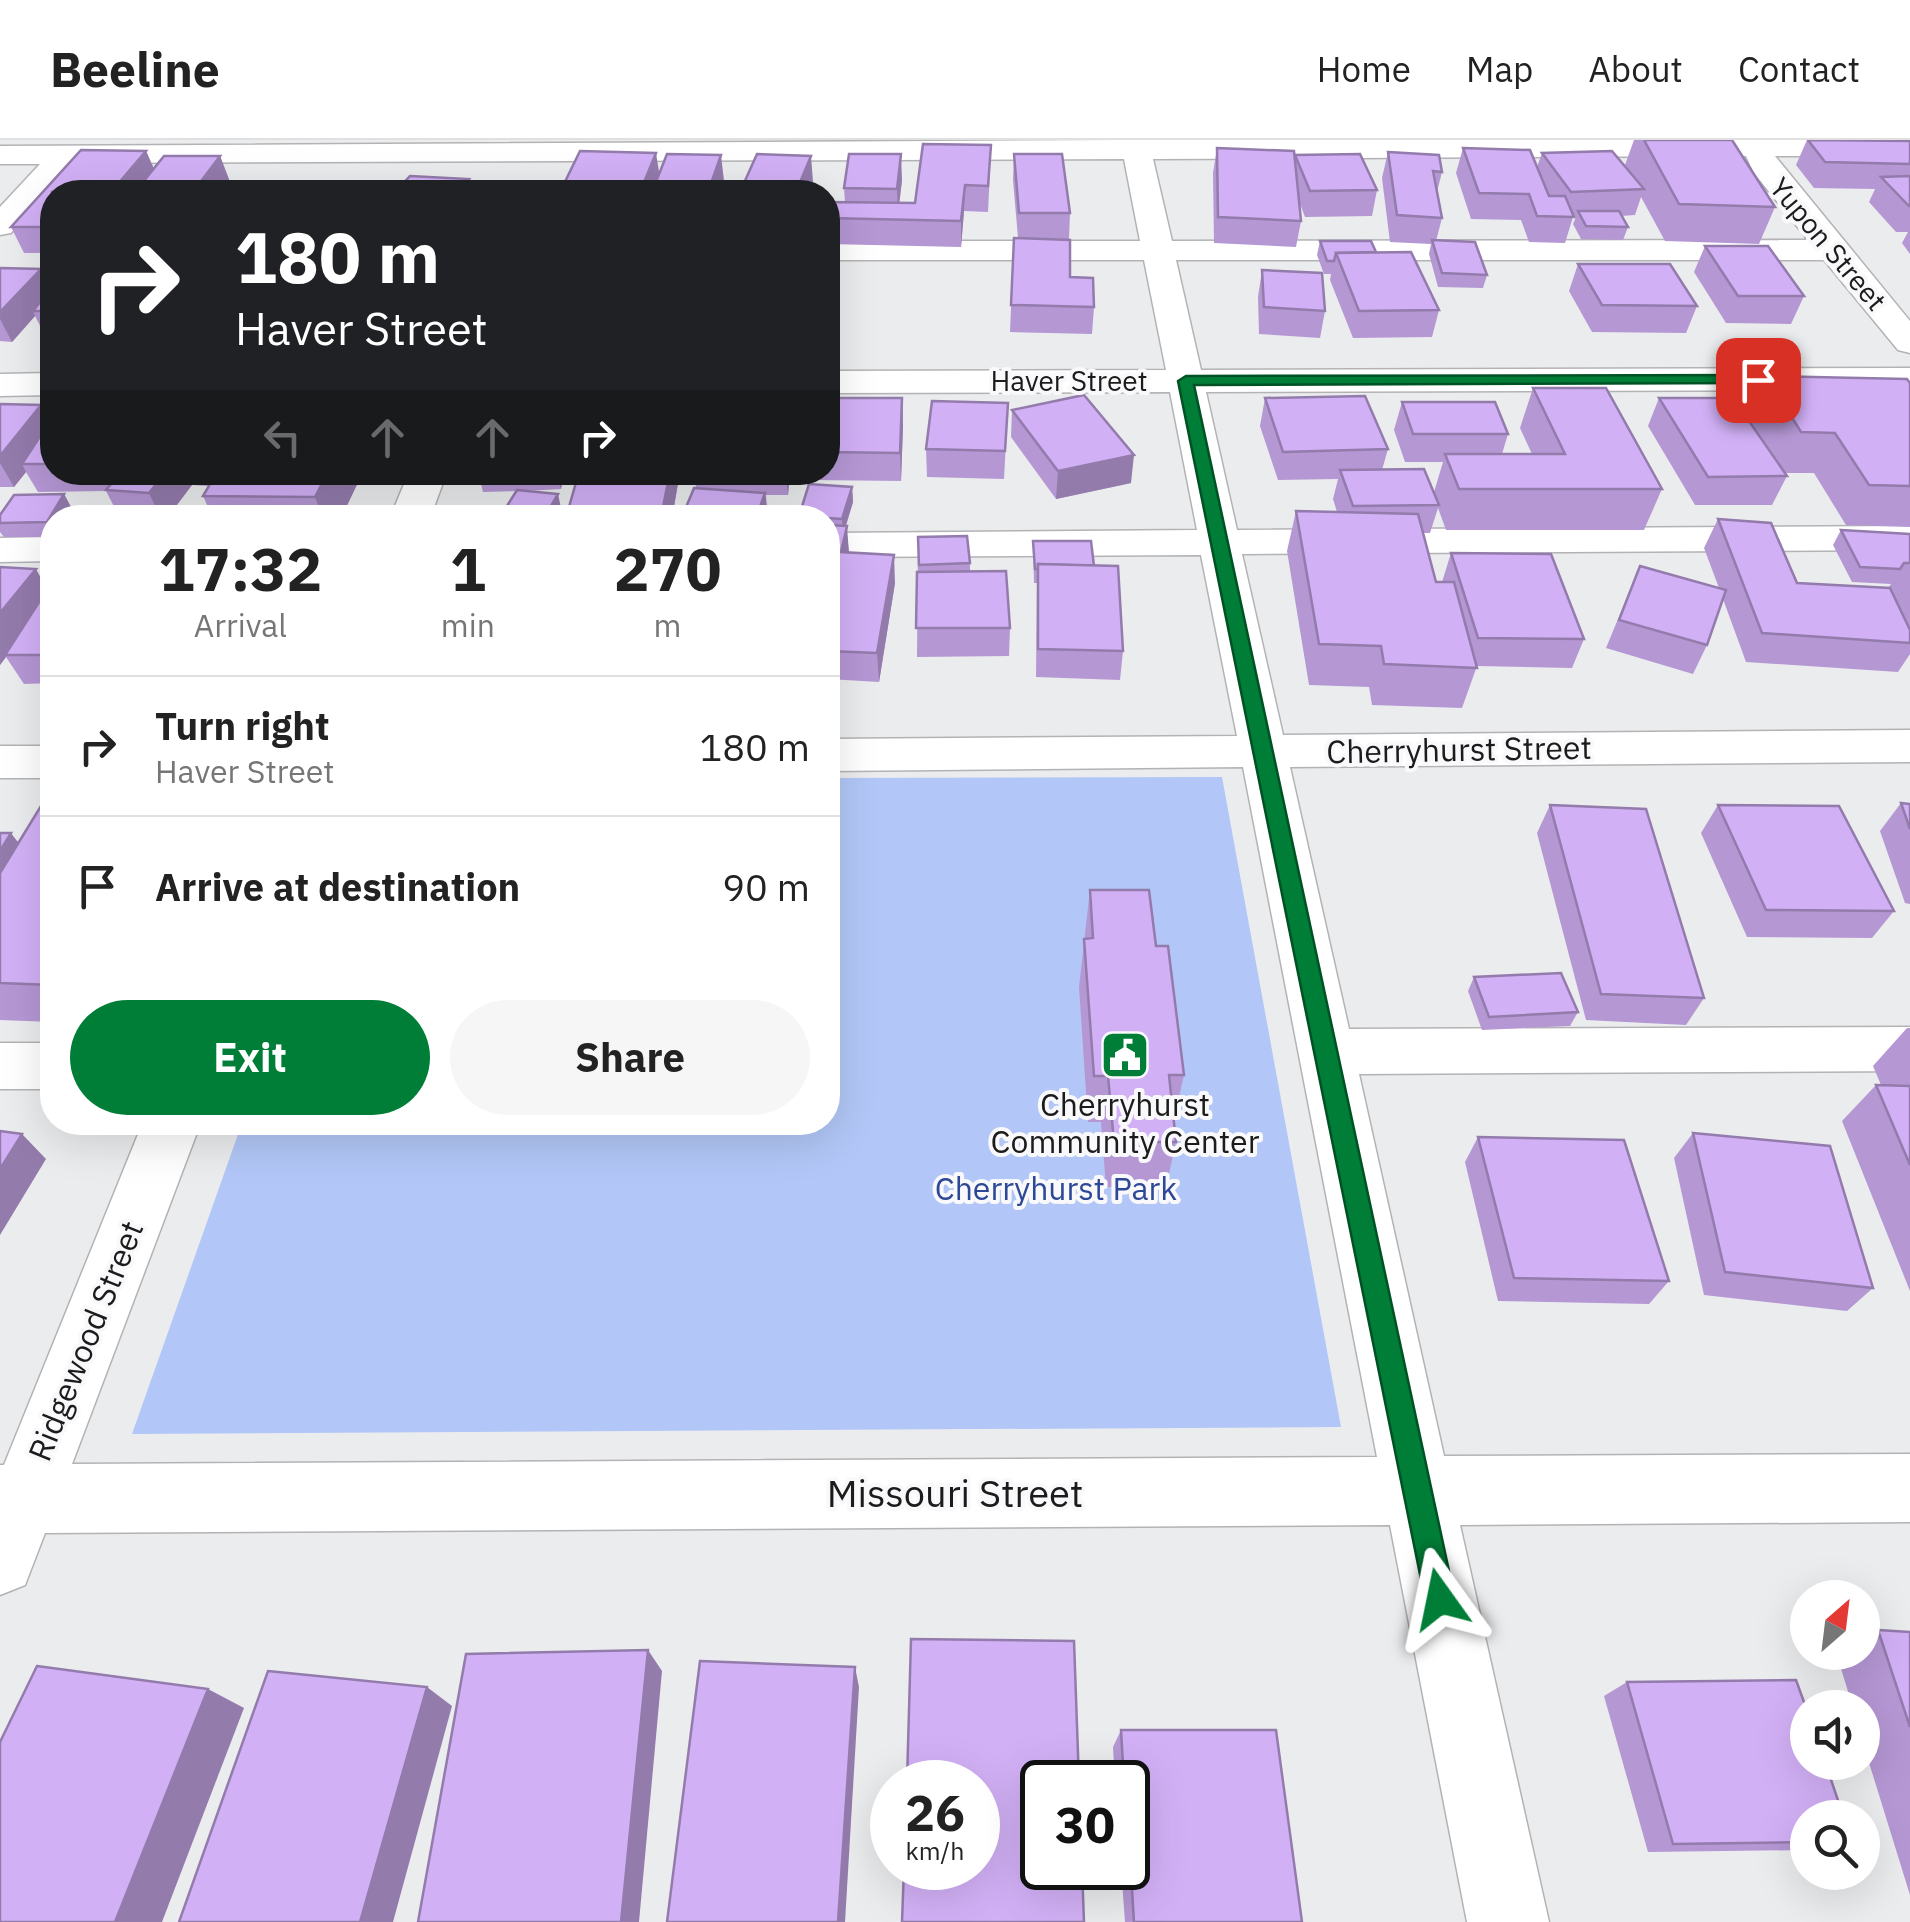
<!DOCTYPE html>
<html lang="en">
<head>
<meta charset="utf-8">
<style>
  :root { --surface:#fff; --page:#f6f6f6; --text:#222; --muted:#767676; --line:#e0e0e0; --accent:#007e37 }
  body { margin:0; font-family:"IBM Plex Sans",sans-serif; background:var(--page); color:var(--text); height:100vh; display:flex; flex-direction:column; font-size:38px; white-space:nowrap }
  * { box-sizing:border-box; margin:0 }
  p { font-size:32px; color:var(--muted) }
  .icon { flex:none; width:55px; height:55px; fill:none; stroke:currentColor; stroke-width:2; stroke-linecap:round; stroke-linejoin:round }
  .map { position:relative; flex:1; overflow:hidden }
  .side { position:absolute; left:40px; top:365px; width:800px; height:630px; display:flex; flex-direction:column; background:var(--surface); border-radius:40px; box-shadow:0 10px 40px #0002 }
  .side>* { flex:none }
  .guide { position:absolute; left:40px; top:40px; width:800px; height:305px; border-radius:40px; box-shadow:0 10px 40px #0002; background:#202124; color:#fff; overflow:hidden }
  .needle { width:65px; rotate:28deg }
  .controls { position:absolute; left:1790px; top:1440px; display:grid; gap:20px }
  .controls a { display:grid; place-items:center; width:90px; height:90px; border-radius:50%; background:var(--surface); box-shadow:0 10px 40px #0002; font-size:50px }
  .speed { position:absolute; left:870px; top:1620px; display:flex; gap:20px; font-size:50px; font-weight:700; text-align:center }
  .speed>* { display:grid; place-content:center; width:130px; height:130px; border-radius:50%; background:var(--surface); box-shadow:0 10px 40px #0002; line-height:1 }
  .speed small { font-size:25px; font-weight:400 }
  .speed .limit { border:5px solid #111; border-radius:15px; background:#fff; color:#111 }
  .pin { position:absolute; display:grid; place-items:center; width:85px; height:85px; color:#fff; margin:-42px; border-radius:20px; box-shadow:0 5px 15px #0006 }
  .me { position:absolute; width:110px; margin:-55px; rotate:348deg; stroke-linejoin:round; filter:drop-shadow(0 0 8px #0008) }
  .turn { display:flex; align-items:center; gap:35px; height:210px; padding:0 30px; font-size:45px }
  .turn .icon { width:130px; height:130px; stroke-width:2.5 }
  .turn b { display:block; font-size:70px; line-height:85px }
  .lanes { display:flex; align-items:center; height:95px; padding:0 30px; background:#0003; justify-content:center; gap:50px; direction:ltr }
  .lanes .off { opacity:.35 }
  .eta { display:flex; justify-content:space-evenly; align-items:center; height:170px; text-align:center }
  .eta b { font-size:60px; font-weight:700; line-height:70px }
  .primary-button { display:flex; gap:20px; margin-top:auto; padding:20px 30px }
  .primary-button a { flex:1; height:115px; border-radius:60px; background:var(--accent); color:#fff; font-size:40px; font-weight:700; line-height:115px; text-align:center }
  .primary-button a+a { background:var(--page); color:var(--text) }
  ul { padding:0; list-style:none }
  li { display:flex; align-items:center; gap:30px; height:140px; padding:0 30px; border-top:2px solid var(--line) }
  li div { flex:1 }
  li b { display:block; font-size:38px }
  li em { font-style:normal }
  header { display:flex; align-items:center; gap:60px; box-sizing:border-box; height:140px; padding:0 50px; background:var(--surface); border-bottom:2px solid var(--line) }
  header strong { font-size:48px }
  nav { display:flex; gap:55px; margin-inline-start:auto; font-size:35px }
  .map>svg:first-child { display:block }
  .green { fill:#b2c7f7 }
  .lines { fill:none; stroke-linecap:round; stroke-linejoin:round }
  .minor-casing { stroke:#b3b3b5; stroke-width:3 }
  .minor { fill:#fff; fill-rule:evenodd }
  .wall { fill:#b597d4 }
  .shaded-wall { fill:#937bac }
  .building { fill:#d2b0f6; stroke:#937bac; stroke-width:2.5 }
  .route { fill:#007e37; stroke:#005224; stroke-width:2.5 }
  .labels { text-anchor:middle; stroke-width:8; stroke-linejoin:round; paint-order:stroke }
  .far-street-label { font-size:28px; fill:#1b1b1b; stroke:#f9f9fb }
  .street-label { font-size:32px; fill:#1b1b1b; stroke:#f9f9fb }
  .poi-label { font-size:32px; fill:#1b1b1b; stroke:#f9f9fb }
  .park-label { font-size:32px; fill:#2c4897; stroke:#f9f9fb }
  .near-street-label { font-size:38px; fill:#1b1b1b; stroke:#f9f9fb }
</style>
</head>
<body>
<header>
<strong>Beeline</strong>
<nav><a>Home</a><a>Map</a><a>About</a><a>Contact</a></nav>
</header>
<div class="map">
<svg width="1910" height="1782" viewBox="0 0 1910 1782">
  <rect width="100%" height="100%" fill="#ebecee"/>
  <!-- green -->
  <polygon class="green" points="1222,637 1341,1287 132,1294 242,983 828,982 828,638"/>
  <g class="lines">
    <!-- minor casing -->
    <g class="minor-casing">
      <g id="minor">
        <path d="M 1121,0 L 1910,0 L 1910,16 L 1775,16 L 1910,181 L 1910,213 L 1898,210 L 1824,120 L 1176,120 L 1201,230 L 1910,228 L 1910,250 L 1206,252 L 1237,390 L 1910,386 L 1910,410 L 1242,414 L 1283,595 L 1910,590 L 1910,622 L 1290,627 L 1349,889 L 1910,887 L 1910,931 L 1359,934 L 1444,1316 L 1910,1314 L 1910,1382 L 1460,1385 L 1549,1782 L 1467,1782 L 1390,1385 L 45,1393 L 25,1445 L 0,1455 L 0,1325 L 4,1325 L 143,982 L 201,982 L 72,1324 L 1377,1317 L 1243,627 L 828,631 L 828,599 L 1237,596 L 1201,415 L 828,417 L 828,393 L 1197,390 L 1170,252 L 828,253 L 828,231 L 1166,230 L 1144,120 L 828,120 L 828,101 L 1140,101 L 1124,19 L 72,23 L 11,93 L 0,95 L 0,67 L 40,24 L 0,24 L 0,6 ZM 1746,16 L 1754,33 L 1808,100 L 1172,101 L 1153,19 Z"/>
        <polygon points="52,233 52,255 0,256 0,234"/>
        <polygon points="409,332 447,332 430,378 390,378"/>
        <polygon points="52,397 52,421 0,422 0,398"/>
        <rect x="0" y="606" width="52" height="32"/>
        <rect x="0" y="903" width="52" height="46"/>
      </g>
    </g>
    <!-- minor -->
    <use href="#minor" class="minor"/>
  </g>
  <!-- wall -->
  <g class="wall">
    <polygon points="1634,0 1732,0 1775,67 1759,104 1665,101 1641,57 1635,75 1621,76 1628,87 1623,100 1581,99 1573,84 1576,77 1573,77 1565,103 1529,102 1521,80 1471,79 1456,33 1463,8 1537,27 1542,13 1627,29 1625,25"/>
    <polygon points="1807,0 1910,1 1910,114 1902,103 1908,92 1896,92 1869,62 1875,49 1814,48 1796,25"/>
    <polygon points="1217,8 1295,16 1377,50 1372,76 1305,77 1299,61 1301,81 1296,107 1214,103 1213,33"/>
    <polygon points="81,10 146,11 154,29 164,16 220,16 230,42 222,52 52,52 52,113 24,113 11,87"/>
    <polygon points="1388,12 1442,32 1437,52 1442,78 1436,101 1487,135 1483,148 1438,147 1429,114 1431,104 1390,102 1382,38"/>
    <polygon points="1014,14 1070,73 1069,99 1034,99 1070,137 1094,167 1092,194 1010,192 1014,98 1018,98 1013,40"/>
    <polygon points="990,30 988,72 964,71 961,107 828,104 828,70 845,62 844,48 902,40 899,63 915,63"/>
    <polygon points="1320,101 1376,112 1439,170 1432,197 1353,198 1330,140 1331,134 1324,134 1317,115"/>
    <polygon points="1705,106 1804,156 1791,184 1726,183 1694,132"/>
    <polygon points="1578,124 1697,166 1686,193 1592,192 1569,151"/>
    <polygon points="0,128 41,129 51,149 52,147 52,199 47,199 35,176 12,202 0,201"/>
    <polygon points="1262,130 1325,171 1320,198 1259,194 1258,157"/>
    <polygon points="1766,236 1910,243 1910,387 1846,385 1814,333 1784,333 1787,336 1772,365 1695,365 1648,286 1659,258 1758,294 1747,276"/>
    <polygon points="1533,248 1662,349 1644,390 1446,390 1438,368 1430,393 1423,393 1436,442 1442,442 1451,413 1584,499 1572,528 1477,526 1462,568 1372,565 1369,547 1309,545 1287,411 1296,371 1337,372 1333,359 1338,339 1278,340 1260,286 1265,258 1388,309 1382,330 1434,352 1443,322 1405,322 1394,290 1402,262 1508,294 1502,314 1532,314 1520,288"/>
    <polygon points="828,258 902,258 903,286 901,341 811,340 810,332 828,332"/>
    <polygon points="1008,263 1004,339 927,337 926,309"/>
    <polygon points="0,264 41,265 50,281 52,278 52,332 363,332 341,378 213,378 203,356 209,346 192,345 167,378 120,378 106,351 38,352 26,332 14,347 0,347"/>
    <polygon points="1012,270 1131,343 1056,359 1011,297"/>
    <polygon points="478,332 564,332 561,349 525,351 561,368 556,378 500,378 517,351 483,352"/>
    <polygon points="680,332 672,378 572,378 569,367"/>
    <polygon points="694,332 790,332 788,355 766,355 767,368 763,378 682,377 696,348"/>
    <polygon points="809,344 852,347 853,362 846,386 849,413 895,443 879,542 828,539 828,378 799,378"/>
    <polygon points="64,354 72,369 67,378 52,378 52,397 4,397 0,392 0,383"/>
    <polygon points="1718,379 1797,443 1888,448 1891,444 1852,442 1833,405 1841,390 1910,394 1910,487 1904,479 1910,490 1910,514 1898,532 1746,522 1723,459 1707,505 1693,534 1606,508 1640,426 1719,448 1704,408"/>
    <polygon points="918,397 970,423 970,432 1010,488 1009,516 917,517"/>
    <polygon points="1033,401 1094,426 1123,511 1120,540 1036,537 1037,443 1034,443"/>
    <polygon points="0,427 48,449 52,442 52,543 24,544 6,517 0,525"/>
    <polygon points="52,648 52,882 0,880 0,693 19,702"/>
    <polygon points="1901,663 1910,664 1910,764 1905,763 1880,691"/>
    <polygon points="1550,665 1704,858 1686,885 1586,880 1537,693"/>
    <polygon points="1718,665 1894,771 1872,798 1747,797 1701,693"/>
    <polygon points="1090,750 1156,806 1184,935 1174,979 1176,1002 1166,1047 1106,1047 1101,982 1088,982 1079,847"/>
    <polygon points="1474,837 1578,872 1570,886 1482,890 1468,851"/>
    <polygon points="1907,888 1910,888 1910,1151 1842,981 1876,945 1881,945 1873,926"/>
    <polygon points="1693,993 1873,1148 1847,1171 1704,1155 1674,1018"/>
    <polygon points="1478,997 1669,1141 1649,1164 1498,1161 1465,1022"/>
    <polygon points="1878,1490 1910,1492 1910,1755 1862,1600 1862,1568 1853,1568 1836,1512 1862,1512 1862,1497"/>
    <polygon points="1627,1542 1808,1678 1808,1710 1648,1712 1604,1556"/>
    <polygon points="1121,1590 1302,1782 1125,1782 1121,1728 1128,1728 1128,1642 1115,1642 1113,1607"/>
  </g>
  <!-- shaded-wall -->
  <g class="shaded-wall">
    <polygon points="146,11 157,36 144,52 111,52"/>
    <polygon points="656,13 660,38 654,52 640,52"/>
    <polygon points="901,14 902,40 898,75 897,49"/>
    <polygon points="721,15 724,41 720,52 708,52"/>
    <polygon points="220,16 230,42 222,52 193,52"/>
    <polygon points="811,16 813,42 809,52 796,52"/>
    <polygon points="469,39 472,52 458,52"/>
    <polygon points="965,45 964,71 961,107 961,81"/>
    <polygon points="41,129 52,152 33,171 35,176 12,202 0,179 0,172"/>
    <polygon points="902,258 903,286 901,341 900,313"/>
    <polygon points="41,265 52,285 22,324 26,332 14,347 0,323 0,316"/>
    <polygon points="1134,315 1131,343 1056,359 1058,331"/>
    <polygon points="106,332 126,332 115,351"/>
    <polygon points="166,332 186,332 192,345 167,378 161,378 149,353"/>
    <polygon points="328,332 363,332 341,378 323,378 315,357"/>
    <polygon points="557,332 564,332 561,349"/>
    <polygon points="670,332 680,332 672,378 665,378 663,367"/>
    <polygon points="786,332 790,332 788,355"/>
    <polygon points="852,347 853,362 843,394 842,379"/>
    <polygon points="765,353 767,368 763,378 756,378"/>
    <polygon points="64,354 72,369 67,378 52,378 52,392 47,382"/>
    <polygon points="558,354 561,368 556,378 544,378"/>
    <polygon points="847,386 849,414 841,412"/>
    <polygon points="894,415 895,443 879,542 877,513"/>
    <polygon points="36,429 52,458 5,515 6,517 0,525 0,473"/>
    <polygon points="11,693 32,721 0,775 0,711"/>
    <polygon points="22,994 46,1019 0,1095 0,1029"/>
    <polygon points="648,1510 662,1531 639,1782 621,1782"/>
    <polygon points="855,1527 859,1547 845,1782 838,1782"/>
    <polygon points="427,1547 452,1566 393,1782 360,1782"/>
    <polygon points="208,1549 244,1568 162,1782 115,1782"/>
  </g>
  <!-- building -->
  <g class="building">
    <polygon points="1644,0 1732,0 1775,67 1679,64"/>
    <polygon points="1808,0 1910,1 1910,24 1825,22"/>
    <polygon points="923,4 991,5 988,46 965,45 961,81 828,78 829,62 915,63"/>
    <polygon points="1217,8 1294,11 1301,81 1218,77"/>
    <polygon points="1463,8 1530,10 1549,56 1565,56 1574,77 1537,76 1529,54 1479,53"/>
    <polygon points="81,10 146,11 111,52 52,52 52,87 11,87"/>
    <polygon points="580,11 656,13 640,52 560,52"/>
    <polygon points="1612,11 1644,49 1571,52 1542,13"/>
    <polygon points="1388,12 1439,15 1442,32 1433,31 1442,78 1397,75"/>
    <polygon points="667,14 721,15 708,52 652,52"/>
    <polygon points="757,14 811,16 796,52 740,52"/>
    <polygon points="849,14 901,14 897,49 844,48"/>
    <polygon points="1014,14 1062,14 1070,73 1019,73"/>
    <polygon points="1360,14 1377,50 1310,51 1295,15"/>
    <polygon points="164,16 220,16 193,52 135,52"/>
    <polygon points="410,36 469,39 458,52 395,52"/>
    <polygon points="1910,36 1910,66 1909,66 1881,37"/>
    <polygon points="340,48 381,48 379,52 338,52"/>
    <polygon points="1578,71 1619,71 1628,87 1586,86"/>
    <polygon points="1014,98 1070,100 1070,137 1093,138 1094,167 1011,165"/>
    <polygon points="1432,100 1475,102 1487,135 1442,133"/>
    <polygon points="1320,101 1371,101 1376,112 1336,113 1334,121 1327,121"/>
    <polygon points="1705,106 1768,106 1804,156 1738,156"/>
    <polygon points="1411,112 1439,170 1359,171 1336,113"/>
    <polygon points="1578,124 1670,124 1697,166 1602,165"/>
    <polygon points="0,128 41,129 0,172"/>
    <polygon points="1262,130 1322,133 1325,171 1264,167"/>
    <polygon points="52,147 52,171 33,171"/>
    <polygon points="1766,236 1907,239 1910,243 1910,346 1869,345 1835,293 1801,292"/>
    <polygon points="1533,248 1606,248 1662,349 1459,349 1445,314 1565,314"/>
    <polygon points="1084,255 1134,315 1058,331 1012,270"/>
    <polygon points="1365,256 1388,309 1283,312 1265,258"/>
    <polygon points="828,258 902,258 900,313 828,312"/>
    <polygon points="1659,258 1733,258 1787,336 1708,337"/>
    <polygon points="932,261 1008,263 1005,311 926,309"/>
    <polygon points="1402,262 1495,262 1508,294 1413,294"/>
    <polygon points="0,264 41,265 0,316"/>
    <polygon points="52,278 52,324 22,324"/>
    <polygon points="1424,329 1439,365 1353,366 1340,330"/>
    <polygon points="121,332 166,332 149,353 106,350"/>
    <polygon points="217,332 328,332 315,357 203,356"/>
    <polygon points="579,332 670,332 663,367 569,367"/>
    <polygon points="809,344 852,347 842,379 799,376"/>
    <polygon points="694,348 765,353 756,378 682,377"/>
    <polygon points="517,350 558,354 544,378 500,377"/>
    <polygon points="64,354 47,382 0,383 0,375 14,355"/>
    <polygon points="1296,371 1418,374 1436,442 1454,442 1477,528 1384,524 1381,506 1319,504"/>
    <polygon points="1718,379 1771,383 1797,443 1890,448 1910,490 1910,503 1762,493"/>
    <polygon points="828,385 847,386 841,412 894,415 877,513 828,511"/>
    <polygon points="1841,390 1910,394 1910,423 1904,423 1900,429 1860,427"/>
    <polygon points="967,396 970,423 919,425 918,397"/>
    <polygon points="1033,401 1091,401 1094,426 1038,424 1038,429 1035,429"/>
    <polygon points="1451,413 1551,414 1584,499 1478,498"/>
    <polygon points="1038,424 1118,426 1123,511 1038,509"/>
    <polygon points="1640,426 1726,450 1707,505 1619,480"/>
    <polygon points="0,427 36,429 0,473"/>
    <polygon points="1006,431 1010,488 916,488 917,432"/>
    <polygon points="52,442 52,515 5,515"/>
    <polygon points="52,648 52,845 0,843 0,733"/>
    <polygon points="1901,663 1910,664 1910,689"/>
    <polygon points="1550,665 1646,669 1704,858 1601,854"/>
    <polygon points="1718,665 1839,666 1894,771 1766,770"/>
    <polygon points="0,693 11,693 0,711"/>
    <polygon points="1090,750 1149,750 1156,806 1168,806 1184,935 1169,935 1176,1002 1114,1002 1108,936 1094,936 1084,799 1093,798"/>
    <polygon points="1561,833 1578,872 1489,877 1474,837"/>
    <polygon points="1876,945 1910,946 1910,1025"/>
    <polygon points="0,991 22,994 0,1029"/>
    <polygon points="1693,993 1830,1006 1873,1148 1725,1132"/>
    <polygon points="1478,997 1624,1000 1669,1141 1514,1138"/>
    <polygon points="1878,1490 1910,1492 1910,1587"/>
    <polygon points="911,1499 1074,1501 1079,1642 1042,1642 1042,1728 1082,1728 1084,1782 902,1782 904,1728 978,1728 978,1642 907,1642"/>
    <polygon points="648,1510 621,1782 418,1782 466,1514"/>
    <polygon points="700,1521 855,1527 838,1782 667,1782"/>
    <polygon points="37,1526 208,1549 115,1782 0,1782 0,1602"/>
    <polygon points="268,1531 427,1547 360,1782 179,1782"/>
    <polygon points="1796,1540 1808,1573 1808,1622 1825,1622 1844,1678 1808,1678 1808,1702 1673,1704 1627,1542"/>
    <polygon points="1121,1590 1276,1590 1302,1782 1134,1782 1128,1685 1128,1642 1124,1642"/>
  </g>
  <!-- route -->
  <polygon class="route" points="1758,235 1765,240 1763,243 1194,245 1455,1459 1451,1469 1440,1474 1430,1469 1425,1459 1178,241 1186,236"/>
  <!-- icons -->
  <defs>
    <g id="civic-square" transform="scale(2.5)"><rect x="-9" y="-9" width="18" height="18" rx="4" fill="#007e37" stroke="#f9f9fb"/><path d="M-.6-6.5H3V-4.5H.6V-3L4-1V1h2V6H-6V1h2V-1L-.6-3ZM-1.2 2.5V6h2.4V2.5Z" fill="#fff"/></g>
  </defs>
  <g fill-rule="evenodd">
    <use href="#civic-square" x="1125" y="915"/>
  </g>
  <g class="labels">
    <!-- far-street labels -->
    <g class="far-street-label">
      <text transform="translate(1828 104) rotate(50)" y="10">Yupon Street</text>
      <text x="1069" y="251">Haver Street</text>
    </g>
    <!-- street labels -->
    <g class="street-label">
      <text transform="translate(1459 610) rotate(-1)" y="11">Cherryhurst Street</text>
      <text transform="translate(86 1201) rotate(-68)" y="11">Ridgewood Street</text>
    </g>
    <!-- poi labels -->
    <g class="poi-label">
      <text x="1125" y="976">Cherryhurst<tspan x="1125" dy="37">Community Center</tspan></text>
    </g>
    <!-- park labels -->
    <g class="park-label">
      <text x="1056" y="1060">Cherryhurst Park</text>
    </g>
    <!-- near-street labels -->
    <g class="near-street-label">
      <text x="955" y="1367">Missouri Street</text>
    </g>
  </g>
</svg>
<div class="controls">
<a><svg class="needle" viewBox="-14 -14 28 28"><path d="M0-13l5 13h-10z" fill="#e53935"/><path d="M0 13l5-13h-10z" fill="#767676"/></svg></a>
<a><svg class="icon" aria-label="sound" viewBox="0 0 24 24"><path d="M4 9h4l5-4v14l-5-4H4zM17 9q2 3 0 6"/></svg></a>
<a><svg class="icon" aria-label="search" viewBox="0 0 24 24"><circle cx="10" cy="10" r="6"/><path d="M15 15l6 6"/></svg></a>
</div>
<div class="speed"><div>26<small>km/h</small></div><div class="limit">30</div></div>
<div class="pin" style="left:1758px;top:240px;background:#d93025"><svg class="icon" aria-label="arrive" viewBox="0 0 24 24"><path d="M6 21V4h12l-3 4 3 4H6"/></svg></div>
<svg class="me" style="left:1440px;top:1459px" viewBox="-20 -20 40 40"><path d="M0-17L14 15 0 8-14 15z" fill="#007e37" stroke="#fff" stroke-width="4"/></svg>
<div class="guide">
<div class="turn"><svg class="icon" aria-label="right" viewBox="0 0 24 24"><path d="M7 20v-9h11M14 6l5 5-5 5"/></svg><div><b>180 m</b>Haver Street</div></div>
<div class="lanes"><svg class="icon off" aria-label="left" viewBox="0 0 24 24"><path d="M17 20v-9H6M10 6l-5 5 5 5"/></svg><svg class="icon off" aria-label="ahead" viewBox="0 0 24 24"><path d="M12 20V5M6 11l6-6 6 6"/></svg><svg class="icon off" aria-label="ahead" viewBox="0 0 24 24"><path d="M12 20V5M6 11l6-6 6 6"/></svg><svg class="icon" aria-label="right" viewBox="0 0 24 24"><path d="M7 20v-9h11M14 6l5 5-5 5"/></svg></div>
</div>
<section class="side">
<div class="eta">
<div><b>17:32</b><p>Arrival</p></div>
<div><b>1</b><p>min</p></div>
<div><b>270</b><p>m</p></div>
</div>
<ul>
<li><svg class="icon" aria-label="right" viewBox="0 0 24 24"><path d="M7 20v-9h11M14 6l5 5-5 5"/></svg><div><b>Turn right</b><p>Haver Street</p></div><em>180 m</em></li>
<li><svg class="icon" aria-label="arrive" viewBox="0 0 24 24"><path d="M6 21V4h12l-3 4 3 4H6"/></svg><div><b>Arrive at destination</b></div><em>90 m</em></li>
</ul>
<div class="primary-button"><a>Exit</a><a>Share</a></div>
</section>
</div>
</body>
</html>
